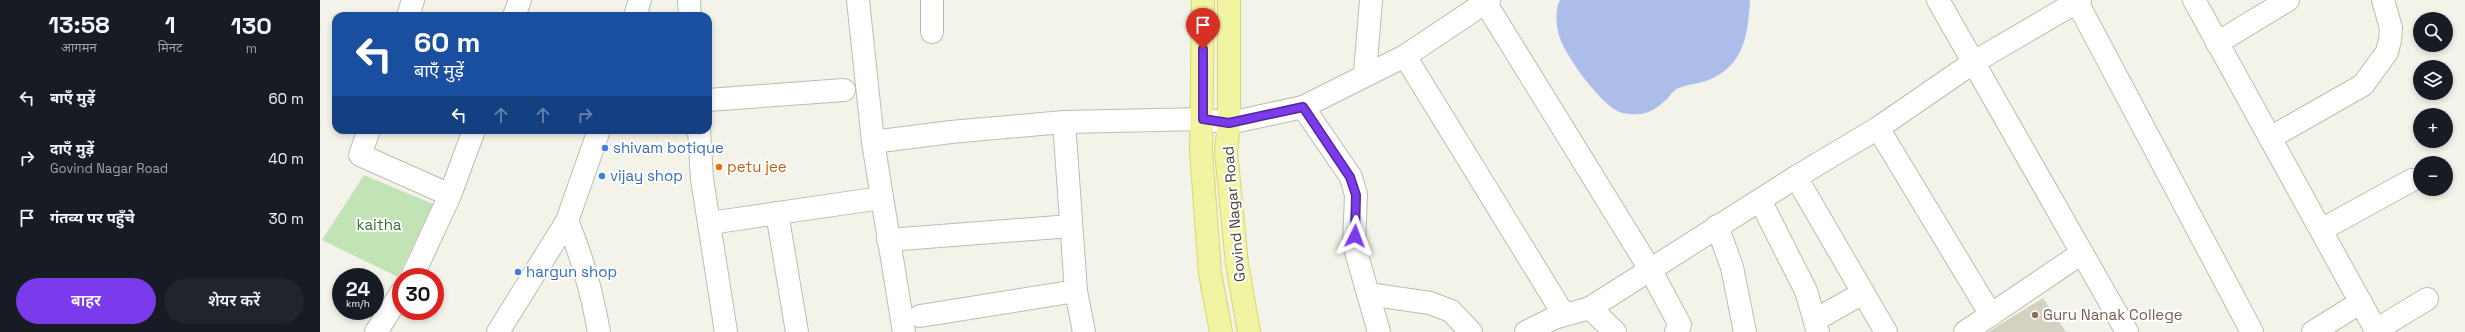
<!DOCTYPE html>
<html lang="hi">
<head>
<meta charset="utf-8">
<style>
  :root { --surface:#171b24; --page:#20242c; --text:#f1f3f6; --muted:#9ea1a6; --accent:#7c3aed }
  body { margin:0; font-family:"Space Grotesk","Noto Sans Devanagari",sans-serif; background:var(--page); color:var(--text); height:100vh; display:flex; flex-direction:column; font-size:15px; white-space:nowrap }
  * { box-sizing:border-box; margin:0 }
  p { font-size:13px; color:var(--muted) }
  .icon { flex:none; width:22px; height:22px; fill:none; stroke:currentColor; stroke-width:2; stroke-linecap:round; stroke-linejoin:round }
  .map { position:relative; flex:1; overflow:hidden }
  .side { display:flex; flex-direction:column; background:var(--surface); width:320px }
  .side>* { flex:none }
  .banner { position:absolute; left:12px; top:12px; width:380px; height:122px; border-radius:12px; box-shadow:0 2px 6px #0003; background:#1a4fa0; color:#fff; overflow:hidden }
  .controls { position:absolute; left:2093px; top:12px; display:grid; gap:8px }
  .controls a { display:grid; place-items:center; width:40px; height:40px; border-radius:50%; background:var(--surface); box-shadow:0 2px 6px #0003; font-size:20px }
  .speed { position:absolute; left:12px; top:268px; display:flex; gap:8px; font-size:20px; font-weight:700; text-align:center }
  .speed>* { display:grid; place-content:center; width:52px; height:52px; border-radius:50%; background:var(--surface); box-shadow:0 2px 6px #0003; line-height:1 }
  .speed small { font-size:10px; font-weight:400 }
  .speed .limit { border:6px solid #d22; background:#fff; color:#111 }
  .pin { position:absolute; display:grid; place-items:center; width:34px; height:34px; color:#fff; margin:-41px -17px; border-radius:50% 50% 50% 0; rotate:-45deg; box-shadow:0 0 4px #0007 }
  .pin .icon { rotate:45deg }
  .me { position:absolute; width:44px; margin:-22px; rotate:3deg; stroke-linejoin:round; filter:drop-shadow(0 0 3px #0008) }
  .turn { display:flex; align-items:center; gap:14px; height:84px; padding:0 16px; font-size:18px }
  .turn .icon { width:52px; height:52px; stroke-width:2.5 }
  .turn b { display:block; font-size:28px; line-height:34px }
  .lanes { display:flex; align-items:center; height:38px; padding:0 16px; background:#0003; justify-content:center; gap:20px; direction:ltr }
  .lanes .off { opacity:.35 }
  .eta { display:flex; justify-content:space-evenly; align-items:center; height:68px; text-align:center }
  .eta b { font-size:24px; font-weight:600; line-height:28px }
  .primary-button { display:flex; gap:8px; margin-top:auto; padding:8px 16px }
  .primary-button a { flex:1; height:46px; border-radius:24px; background:var(--accent); color:#fff; font-size:16px; font-weight:600; line-height:46px; text-align:center }
  .primary-button a+a { background:var(--page); color:var(--text) }
  ul { padding:0; list-style:none }
  li { display:flex; align-items:center; gap:12px; height:60px; padding:0 16px }
  li div { flex:1 }
  li b { display:block; font-size:15px }
  li em { font-style:normal }
  main { display:flex; flex:1; min-height:0 }
  .map>svg:first-child { display:block }
  .green { fill:#c1e3b6 }
  .water { fill:#acbde9 }
  .building { fill:#d3d2c0 }
  .lines { fill:none; stroke-linecap:round; stroke-linejoin:round }
  .minor-casing { stroke:#bdbdad; stroke-width:24 }
  .major-casing { stroke:#d6d872; stroke-width:24 }
  .minor { stroke:#fff; stroke-width:22 }
  .major { stroke:#f1f4a1; stroke-width:22 }
  .route-casing { stroke:#51269a; stroke-width:10 }
  .route { stroke:#7c3aed; stroke-width:7 }
  .shop-dot { fill:#3f7fe0; stroke:#fff; stroke-width:1.5 }
  .food-dot { fill:#e8710a; stroke:#fff; stroke-width:1.5 }
  .education-dot { fill:#8d6e63; stroke:#fff; stroke-width:1.5 }
  .labels { text-anchor:middle; stroke-width:4; stroke-linejoin:round; paint-order:stroke }
  .shop-label { font-size:15px; fill:#366cbe; stroke:#fff; text-anchor:start }
  .food-label { font-size:15px; fill:#c56008; stroke:#fff; text-anchor:start }
  .street-label { font-size:15px; fill:#464538; stroke:#fff }
  .park-label { font-size:15px; fill:#357231; stroke:#fff }
  .education-label { font-size:15px; fill:#785e54; stroke:#fff; text-anchor:start }
</style>
</head>
<body>
<main>
<section class="side">
<div class="eta">
<div><b>13:58</b><p>आगमन</p></div>
<div><b>1</b><p>मिनट</p></div>
<div><b>130</b><p>m</p></div>
</div>
<ul>
<li><svg class="icon" aria-label="left" viewBox="0 0 24 24"><path d="M17 20v-9H6M10 6l-5 5 5 5"/></svg><div><b>बाएँ मुड़ें</b></div><em>60 m</em></li>
<li><svg class="icon" aria-label="right" viewBox="0 0 24 24"><path d="M7 20v-9h11M14 6l5 5-5 5"/></svg><div><b>दाएँ मुड़ें</b><p>Govind Nagar Road</p></div><em>40 m</em></li>
<li><svg class="icon" aria-label="arrive" viewBox="0 0 24 24"><path d="M6 21V4h12l-3 4 3 4H6"/></svg><div><b>गंतव्य पर पहुँचे</b></div><em>30 m</em></li>
</ul>
<div class="primary-button"><a>बाहर</a><a>शेयर करें</a></div>
</section>
<div class="map">
<svg width="2145" height="332" viewBox="0 0 2145 332">
  <rect width="100%" height="100%" fill="#f3f3e9"/>
  <!-- green -->
  <polygon class="green" points="44,175 113,204 78,277 2,240"/>
  <!-- water -->
  <path class="water" d="M 1240,0 L 1430,0 C 1428,35 1424,67 1386,81 C 1377,84 1368,84 1359,88 C 1355,89 1351,94 1348,98 C 1333,112 1324,117 1303,113 C 1284,110 1243,53 1239,35 C 1236,25 1235,9 1240,0 Z"/>
  <!-- building -->
  <polygon class="building" points="1723,298 1746,332 1668,332"/>
  <g class="lines">
    <!-- minor casing -->
    <g class="minor-casing">
      <g id="minor">
        <polyline points="369,0 370,16"/>
        <polyline points="538,0 553,142 584,332"/>
        <polyline points="1161,0 1165,2 1331,271 1360,325 1356,332"/>
        <polyline points="1618,0 1807,332"/>
        <polyline points="1874,0 2057,332"/>
        <polyline points="1757,2 1932,332"/>
        <polyline points="88,16 93,0"/>
        <polyline points="194,16 200,0"/>
        <polyline points="315,16 320,0"/>
        <polyline points="612,32 612,0"/>
        <polyline points="1897,43 1968,0"/>
        <polyline points="1085,56 1244,315"/>
        <polyline points="1045,74 1051,0"/>
        <polyline points="388,100 524,90"/>
        <polyline points="983,107 1031,177 1036,195 1034,245 1059,332"/>
        <polyline points="744,122 756,291 764,332"/>
        <polyline points="1558,128 1671,315"/>
        <polyline points="49,130 40,155 130,195"/>
        <polyline points="379,130 382,179 406,332"/>
        <polyline points="1950,138 2043,85 2067,52 2070,40 2071,28 2063,0"/>
        <polyline points="553,142 631,132 744,122 883,119 909,123 983,107 1085,56 1169,0"/>
        <polyline points="1476,177 1566,332"/>
        <polyline points="1440,200 1486,291 1498,332"/>
        <polyline points="457,213 477,332"/>
        <path d="M 247,221 C 263,258 272,293 279,332"/>
        <polyline points="390,223 561,198"/>
        <polyline points="1397,226 1412,267 1425,332"/>
        <polyline points="2001,230 2092,180"/>
        <polyline points="568,240 751,226"/>
        <polyline points="92,277 130,195 154,130"/>
        <polyline points="1048,294 1110,303 1131,311 1151,332"/>
        <polyline points="1270,308 1295,332"/>
        <polyline points="600,316 756,291"/>
        <polyline points="1495,320 1543,293"/>
        <polyline points="2056,330 2107,299"/>
        <polyline points="56,332 81,293"/>
        <polyline points="178,332 247,221 279,130"/>
        <polyline points="1206,332 1234,318 1270,308 1476,177 1558,128 1654,62 1760,0"/>
        <polyline points="1645,332 1762,253"/>
        <polyline points="1993,332 2041,302"/>
      </g>
    </g>
    <!-- major casing -->
    <g class="major-casing">
      <g id="major">
        <polyline points="883,0 881,151 890,273 901,332"/>
        <polyline points="909,0 909,123 906,151 917,264 929,332"/>
      </g>
    </g>
    <!-- minor -->
    <use href="#minor" class="minor"/>
    <!-- major -->
    <use href="#major" class="major"/>
  </g>
  <g class="lines">
    <!-- route casing -->
    <g class="route-casing">
      <polyline id="route" points="883,49 883,119 909,123 983,107 1030,177 1036,195 1035,236"/>
    </g>
    <!-- route -->
    <use href="#route" class="route"/>
  </g>
  <!-- markers -->
  <g class="shop-dot">
    <circle cx="285" cy="148" r="4"/>
    <circle cx="282" cy="176" r="4"/>
    <circle cx="198" cy="272" r="4"/>
  </g>
  <circle class="food-dot" cx="399" cy="167" r="4"/>
  <circle class="education-dot" cx="1715" cy="315" r="4"/>
  <g class="labels">
    <!-- shop labels -->
    <g class="shop-label">
      <text x="293" y="153">shivam botique</text>
      <text x="290" y="181">vijay shop</text>
      <text x="206" y="277">hargun shop</text>
    </g>
    <!-- food labels -->
    <g class="food-label">
      <text x="407" y="172">petu jee</text>
    </g>
    <!-- street labels -->
    <g class="street-label">
      <text transform="translate(914 214) rotate(-95)" y="5">Govind Nagar Road</text>
    </g>
    <!-- park labels -->
    <g class="park-label">
      <text x="59" y="230">kaitha</text>
    </g>
    <!-- education labels -->
    <g class="education-label">
      <text x="1723" y="320">Guru Nanak College</text>
    </g>
  </g>
</svg>
<div class="controls">
<a><svg class="icon" aria-label="search" viewBox="0 0 24 24"><circle cx="10" cy="10" r="6"/><path d="M15 15l6 6"/></svg></a>
<a><svg class="icon" aria-label="layers" viewBox="0 0 24 24"><path d="M12 4l9 5-9 5-9-5zM3 14l9 5 9-5"/></svg></a>
<a>+</a>
<a>−</a>
</div>
<div class="speed"><div>24<small>km/h</small></div><div class="limit">30</div></div>
<div class="pin" style="left:883px;top:49px;background:#d93025"><svg class="icon" aria-label="arrive" viewBox="0 0 24 24"><path d="M6 21V4h12l-3 4 3 4H6"/></svg></div>
<svg class="me" style="left:1035px;top:236px" viewBox="-20 -20 40 40"><path d="M0-17L14 15 0 8-14 15z" fill="#7c3aed" stroke="#fff" stroke-width="4"/></svg>
<div class="banner">
<div class="turn"><svg class="icon" aria-label="left" viewBox="0 0 24 24"><path d="M17 20v-9H6M10 6l-5 5 5 5"/></svg><div><b>60 m</b>बाएँ मुड़ें</div></div>
<div class="lanes"><svg class="icon" aria-label="left" viewBox="0 0 24 24"><path d="M17 20v-9H6M10 6l-5 5 5 5"/></svg><svg class="icon off" aria-label="ahead" viewBox="0 0 24 24"><path d="M12 20V5M6 11l6-6 6 6"/></svg><svg class="icon off" aria-label="ahead" viewBox="0 0 24 24"><path d="M12 20V5M6 11l6-6 6 6"/></svg><svg class="icon off" aria-label="right" viewBox="0 0 24 24"><path d="M7 20v-9h11M14 6l5 5-5 5"/></svg></div>
</div>
</div>
</main>
</body>
</html>
